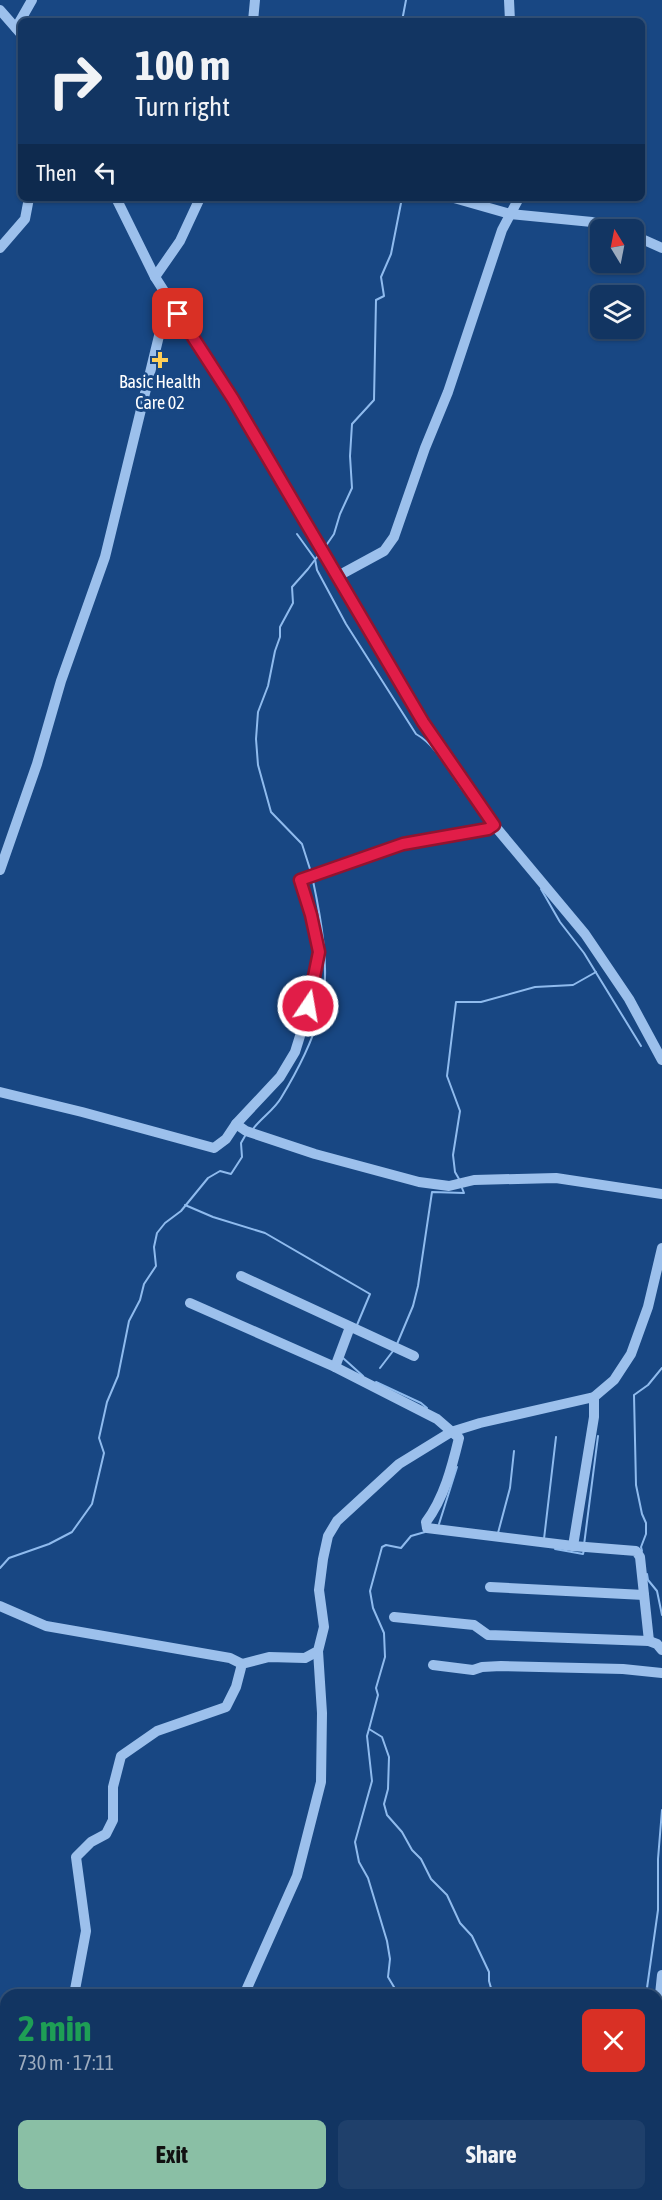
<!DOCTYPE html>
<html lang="en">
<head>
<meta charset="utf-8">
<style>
  :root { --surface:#123562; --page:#1f406b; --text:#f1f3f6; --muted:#9cabbe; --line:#315077; --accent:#8abfa5 }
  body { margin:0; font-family:"Asap Condensed",sans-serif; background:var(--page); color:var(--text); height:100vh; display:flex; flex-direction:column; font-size:22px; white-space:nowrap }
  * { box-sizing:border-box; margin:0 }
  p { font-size:20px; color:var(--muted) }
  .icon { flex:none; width:33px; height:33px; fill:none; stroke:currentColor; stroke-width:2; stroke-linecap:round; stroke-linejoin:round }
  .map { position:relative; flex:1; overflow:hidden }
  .panel { position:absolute; left:0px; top:1989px; width:663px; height:212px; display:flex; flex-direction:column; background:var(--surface); border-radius:18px 18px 0 0; box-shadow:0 2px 4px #0004,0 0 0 2px var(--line) }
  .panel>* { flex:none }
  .banner { position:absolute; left:18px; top:18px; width:627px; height:183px; border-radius:9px; box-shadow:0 2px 4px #0004,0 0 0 2px var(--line); background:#123562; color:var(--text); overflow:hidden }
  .needle { width:39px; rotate:350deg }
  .tools { position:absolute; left:590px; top:219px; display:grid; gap:12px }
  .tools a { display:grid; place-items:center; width:54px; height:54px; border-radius:9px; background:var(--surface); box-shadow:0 2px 4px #0004,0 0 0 2px var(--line); font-size:30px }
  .pin { position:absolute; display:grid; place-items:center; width:51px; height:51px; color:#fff; margin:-26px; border-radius:12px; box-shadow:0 3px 9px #0006 }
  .me { position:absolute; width:66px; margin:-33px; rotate:12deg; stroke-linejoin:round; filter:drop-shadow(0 0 4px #0008) }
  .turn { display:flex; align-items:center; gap:21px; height:126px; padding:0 18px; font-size:27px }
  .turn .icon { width:78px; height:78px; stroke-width:2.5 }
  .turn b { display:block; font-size:42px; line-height:51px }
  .then { display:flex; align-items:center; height:57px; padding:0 18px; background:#0003; gap:12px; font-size:22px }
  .round { display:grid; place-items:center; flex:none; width:63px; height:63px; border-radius:9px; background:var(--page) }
  .summary { display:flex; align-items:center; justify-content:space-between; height:102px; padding:0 18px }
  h1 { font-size:36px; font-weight:700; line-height:45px; color:#1e9e55 }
  .action { display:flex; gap:12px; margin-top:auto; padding:12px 18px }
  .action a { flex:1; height:69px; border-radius:9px; background:var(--accent); color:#111; font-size:24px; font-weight:700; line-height:69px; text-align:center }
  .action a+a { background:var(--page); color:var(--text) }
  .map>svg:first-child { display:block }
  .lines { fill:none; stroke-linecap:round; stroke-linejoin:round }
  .stream { stroke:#8fbbee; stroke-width:2 }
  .minor { stroke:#9cc0ec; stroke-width:10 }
  .route-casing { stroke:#92132f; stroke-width:15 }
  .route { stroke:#e11d48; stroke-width:10 }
  .poi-dot { fill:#ffcf57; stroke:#184783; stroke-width:2 }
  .labels { text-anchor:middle; stroke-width:6; stroke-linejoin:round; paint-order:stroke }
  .poi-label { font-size:18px; fill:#fff; stroke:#184783 }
</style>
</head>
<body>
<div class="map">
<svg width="662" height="2200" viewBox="0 0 662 2200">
  <rect width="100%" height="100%" fill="#184783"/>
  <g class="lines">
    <!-- stream -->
    <g class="stream">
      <polyline points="402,21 406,0"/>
      <path d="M 297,534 L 315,559 L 317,570 L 346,624 L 416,734 C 439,747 451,777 468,797"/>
      <polyline points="325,547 334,534 340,514 352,488 350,456 352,424 374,400 376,300 384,296 381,277 391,254 402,198"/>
      <polyline points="310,869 302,844 271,812 258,765 256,739 258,712 268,686 275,651 280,637 280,627 293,603 292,587 308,569 317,557"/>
      <polyline points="541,889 560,922 584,953 641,1046"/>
      <path d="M 253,1129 C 261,1118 274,1110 281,1098 C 298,1070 315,1038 322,1005 C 330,968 321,918 313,881"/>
      <polyline points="459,1179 455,1172 453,1155 460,1111 447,1076 456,1002 481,1002 535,987 573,985 596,972"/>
      <polyline points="185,1205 213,1217 265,1233 370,1294 357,1325"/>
      <polyline points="397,1344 413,1306 418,1286 432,1192 464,1193 462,1188"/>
      <polyline points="343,1358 363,1376"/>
      <polyline points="380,1368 393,1351"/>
      <polyline points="376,1382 421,1403 427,1408"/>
      <polyline points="439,1524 457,1467"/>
      <polyline points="425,1532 411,1536 401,1548 386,1545 382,1547 370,1591 373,1608 384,1633 385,1657 376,1688 378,1695 369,1729 382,1737 389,1757 388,1789 384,1804 387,1815 402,1832 412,1850 421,1859 431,1879 447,1895 460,1923 472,1936 489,1972 489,1981 493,1995"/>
      <polyline points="498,1533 510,1488 514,1451"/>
      <polyline points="544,1539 556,1437"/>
      <polyline points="584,1545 598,1436"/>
      <polyline points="555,1549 583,1554 584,1550"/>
      <polyline points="642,1551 641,1547 646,1534 646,1523 642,1514 636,1485 634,1395 648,1385 662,1368"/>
      <polyline points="0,1568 9,1558 49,1544 72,1532 92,1504 104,1453 99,1438 107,1402 118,1376 129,1321 140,1300 144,1284 156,1266 154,1247 157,1233 165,1223 181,1211 208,1178 220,1171 231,1174 242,1157 241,1143 245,1136"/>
      <polyline points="647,1574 648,1580 657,1591 662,1615"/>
      <polyline points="369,1729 367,1736 372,1781 355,1842 359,1862 368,1878 387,1941 390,1959 388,1977 397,1992 397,1995"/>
      <polyline points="646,1995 658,1910 658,1859 662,1810"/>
      <polyline points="593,2194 594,2200"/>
      <polyline points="224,2200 231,2194"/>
    </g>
    <!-- minor -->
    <g class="minor">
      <polyline points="509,0 510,21"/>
      <polyline points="0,10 21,34"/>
      <polyline points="253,21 255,0"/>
      <polyline points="16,28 32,0"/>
      <polyline points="116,198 155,277 233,399 423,722 494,825 585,934 629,999 662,1060"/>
      <polyline points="454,198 510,214 592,222 621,230"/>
      <polyline points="633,235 662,248"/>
      <polyline points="0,248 25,219 29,198"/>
      <polyline points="155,277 180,241 200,198"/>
      <polyline points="338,576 384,551 394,537 425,448 448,392 502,230 519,198"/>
      <polyline points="0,870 37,764 61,681 105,557 168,299"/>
      <polyline points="0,1092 82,1112 214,1148 226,1139 236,1124 280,1077 295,1052 305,1020 319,952 311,915 300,880 403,844 488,829 494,825"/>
      <polyline points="236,1124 246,1131 315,1154 419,1182 449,1186 474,1180 556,1178 662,1194"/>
      <polyline points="241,1276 414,1356"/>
      <path d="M 190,1303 L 335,1367 L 437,1419 L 459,1438 C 452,1467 444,1498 426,1522 L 427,1528 L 573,1546 L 636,1551 L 640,1557 L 649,1641"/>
      <polyline points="335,1367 350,1327"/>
      <polyline points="573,1546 594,1417 594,1397"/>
      <polyline points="490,1587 644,1595"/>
      <polyline points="0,1606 46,1626 230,1658 242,1664"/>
      <polyline points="394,1617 474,1625 488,1635 649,1641 657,1644 662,1650"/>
      <polyline points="433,1665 473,1670 482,1667 501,1666 623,1669 662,1673"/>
      <polyline points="74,1995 86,1931 76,1857 91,1842 106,1834 113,1820 113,1787 121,1756 157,1731 226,1707 236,1687 242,1664 269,1657 305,1658 318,1651 324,1627 319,1590 323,1559 328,1536 337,1521 399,1464 451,1432 480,1423 594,1397 614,1380 631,1354 648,1307 662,1248"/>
      <polyline points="244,1995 297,1876 321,1782 322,1713 318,1651"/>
      <polyline points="657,2024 662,1975"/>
      <polyline points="657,2106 662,2107"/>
      <polyline points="657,2162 662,2162"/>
      <polyline points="657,2190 662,2190"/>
      <polyline points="5,2200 16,2194"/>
      <polyline points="343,2200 348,2194"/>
      <polyline points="640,2200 640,2194"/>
    </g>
  </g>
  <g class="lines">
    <!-- route casing -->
    <g class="route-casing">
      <polyline id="route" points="178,314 233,399 423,722 494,825 488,829 403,844 300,880 311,915 319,952 308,1006"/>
    </g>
    <!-- route -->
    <use href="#route" class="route"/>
  </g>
  <!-- markers -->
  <path class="poi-dot" d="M157 351h6v6h6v6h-6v6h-6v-6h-6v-6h6z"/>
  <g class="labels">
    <!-- poi labels -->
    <g class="poi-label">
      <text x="160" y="388">Basic Health<tspan x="160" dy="21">Care 02</tspan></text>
    </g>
  </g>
</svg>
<div class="tools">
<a><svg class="needle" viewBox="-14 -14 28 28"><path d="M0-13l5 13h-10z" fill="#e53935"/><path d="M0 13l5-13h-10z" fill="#9cabbe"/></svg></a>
<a><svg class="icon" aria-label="layers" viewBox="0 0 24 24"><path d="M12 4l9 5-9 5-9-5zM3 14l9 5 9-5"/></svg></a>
</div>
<div class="pin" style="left:178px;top:314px;background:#d93025"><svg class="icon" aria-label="arrive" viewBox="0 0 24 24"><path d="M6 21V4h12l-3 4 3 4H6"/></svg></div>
<svg class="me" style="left:308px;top:1006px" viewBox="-20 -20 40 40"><circle r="17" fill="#e11d48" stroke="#fff" stroke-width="3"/><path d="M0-11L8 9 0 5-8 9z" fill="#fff"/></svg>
<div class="banner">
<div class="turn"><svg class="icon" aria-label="right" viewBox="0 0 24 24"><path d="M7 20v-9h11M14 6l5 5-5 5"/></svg><div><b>100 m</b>Turn right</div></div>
<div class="then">Then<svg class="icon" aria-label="left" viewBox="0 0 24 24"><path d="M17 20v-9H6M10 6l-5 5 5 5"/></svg></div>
</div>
<section class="panel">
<div class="summary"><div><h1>2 min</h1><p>730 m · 17:11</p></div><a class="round" style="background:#d93025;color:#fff"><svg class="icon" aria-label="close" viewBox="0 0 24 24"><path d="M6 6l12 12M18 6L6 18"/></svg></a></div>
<div class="action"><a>Exit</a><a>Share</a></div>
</section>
</div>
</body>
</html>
